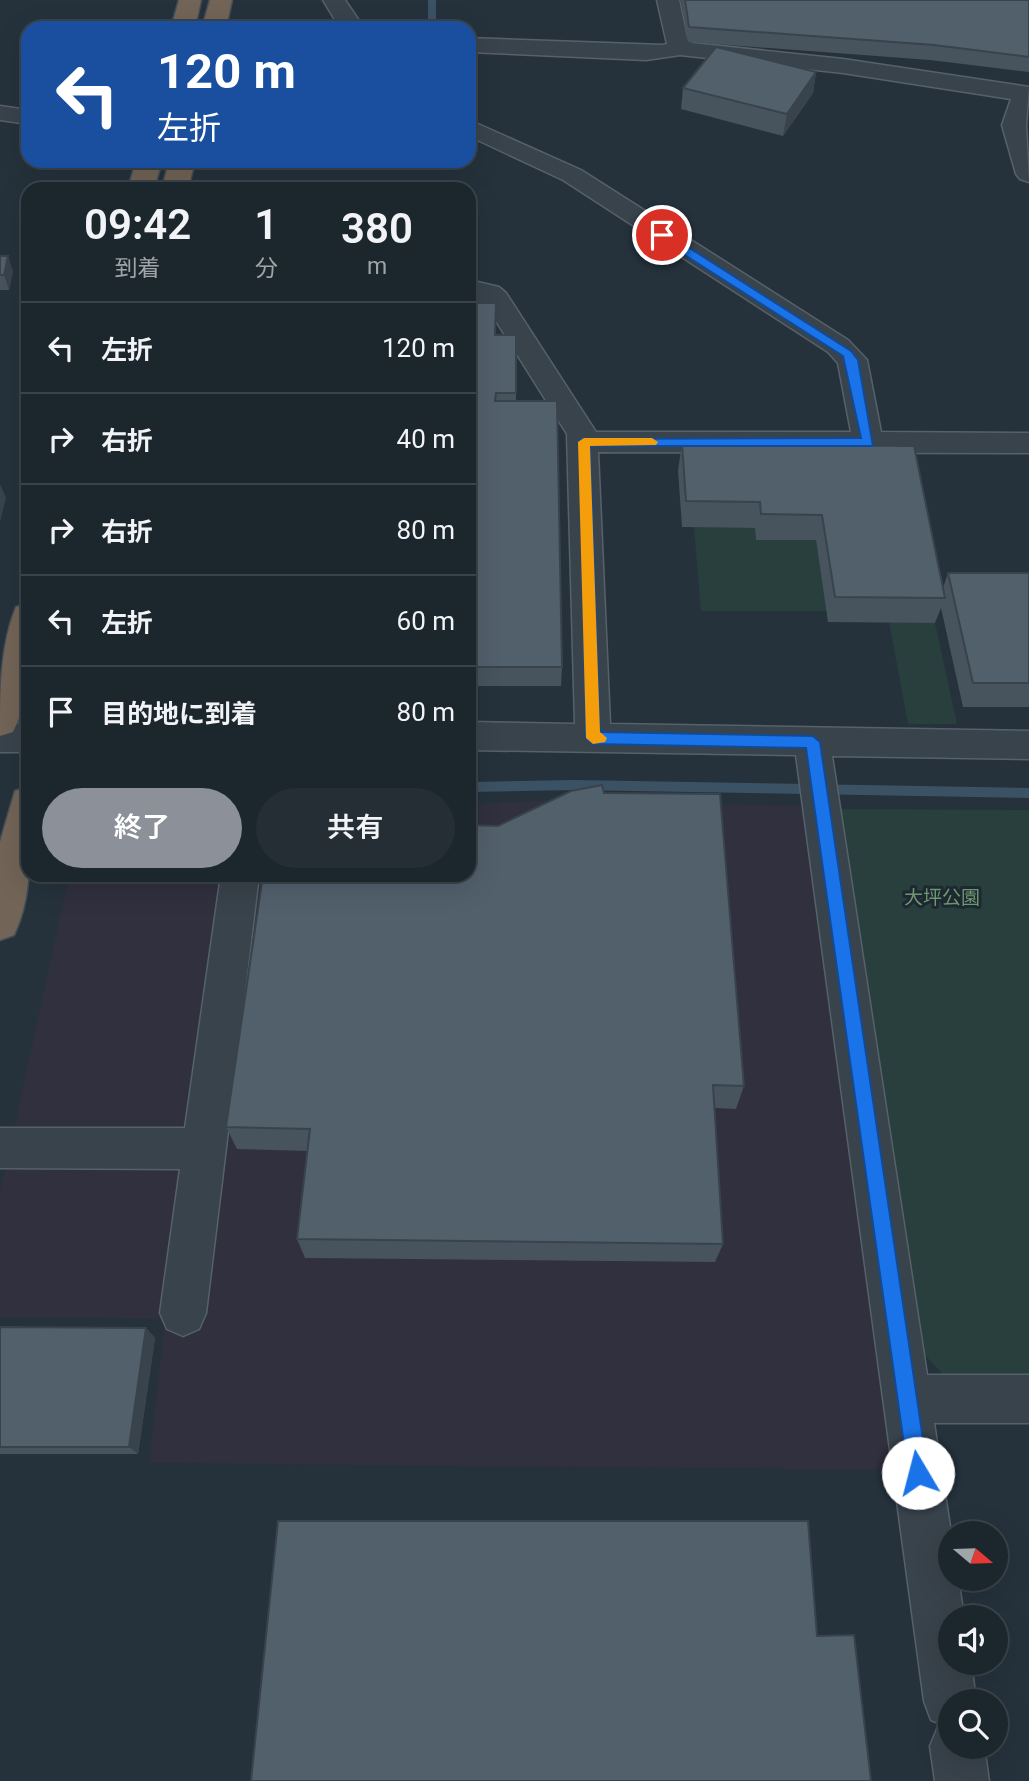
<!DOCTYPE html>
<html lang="ja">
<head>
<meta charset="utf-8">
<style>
  :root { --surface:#1c262d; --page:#252e35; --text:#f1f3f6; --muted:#a0a5aa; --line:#3a4349; --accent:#8c9099 }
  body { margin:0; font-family:Roboto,"Noto Sans JP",sans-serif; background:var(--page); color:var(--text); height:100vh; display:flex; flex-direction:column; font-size:26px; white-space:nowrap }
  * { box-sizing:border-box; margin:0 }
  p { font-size:23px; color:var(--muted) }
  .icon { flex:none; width:38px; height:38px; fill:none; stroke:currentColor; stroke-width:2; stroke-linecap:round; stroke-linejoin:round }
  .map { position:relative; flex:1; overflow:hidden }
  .side { position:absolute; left:21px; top:182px; width:455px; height:700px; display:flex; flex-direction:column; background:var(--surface); border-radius:21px; box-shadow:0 7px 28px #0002,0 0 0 2px var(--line) }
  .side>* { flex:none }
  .hud { position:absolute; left:21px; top:21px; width:455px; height:147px; border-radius:21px; box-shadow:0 7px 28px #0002,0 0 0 2px var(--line); background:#1a4fa0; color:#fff; overflow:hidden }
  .needle { width:46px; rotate:109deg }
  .controls { position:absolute; left:938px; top:1521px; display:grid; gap:14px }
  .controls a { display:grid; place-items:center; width:70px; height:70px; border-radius:50%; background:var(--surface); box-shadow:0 7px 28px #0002,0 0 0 2px var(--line); font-size:35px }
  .pin { position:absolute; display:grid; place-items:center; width:60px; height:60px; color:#fff; margin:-30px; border:4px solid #fff; border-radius:50%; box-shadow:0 2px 7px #0007 }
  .me { position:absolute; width:77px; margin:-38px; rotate:352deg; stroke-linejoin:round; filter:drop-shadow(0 0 5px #0008) }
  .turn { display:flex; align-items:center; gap:24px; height:147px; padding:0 21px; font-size:32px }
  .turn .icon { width:91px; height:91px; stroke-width:2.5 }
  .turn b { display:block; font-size:49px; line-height:60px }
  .eta { display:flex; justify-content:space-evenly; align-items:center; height:119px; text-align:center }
  .eta b { font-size:42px; font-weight:600; line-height:49px }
  .primary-button { display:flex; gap:14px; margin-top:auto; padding:14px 21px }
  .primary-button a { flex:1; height:80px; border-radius:42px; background:var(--accent); color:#fff; font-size:28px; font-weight:600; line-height:80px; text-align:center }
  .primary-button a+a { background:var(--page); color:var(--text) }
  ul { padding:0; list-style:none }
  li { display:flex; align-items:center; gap:21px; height:91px; padding:0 21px; border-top:2px solid var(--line) }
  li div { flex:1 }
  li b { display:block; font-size:26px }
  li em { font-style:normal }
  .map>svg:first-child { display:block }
  .medical { fill:#30303e }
  .green { fill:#283f3e }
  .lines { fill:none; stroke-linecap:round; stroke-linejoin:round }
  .stream { fill:#3b5264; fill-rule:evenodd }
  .minor-casing { stroke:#57616a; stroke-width:3 }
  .highway-casing { stroke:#444e57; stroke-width:3 }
  .minor { fill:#39434c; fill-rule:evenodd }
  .highway { fill:#726456; fill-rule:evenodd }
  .wall { fill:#47535d }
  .shaded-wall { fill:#39434c }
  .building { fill:#52606c; stroke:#39434c; stroke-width:2 }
  .route { fill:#1a73e8; stroke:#114b97; stroke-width:2 }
  .slow { fill:#f59e0b }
  .labels { text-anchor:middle; stroke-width:6; stroke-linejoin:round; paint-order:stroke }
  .park-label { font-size:19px; fill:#6d9771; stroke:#1e2831 }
</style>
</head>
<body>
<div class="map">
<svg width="1029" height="1781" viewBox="0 0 1029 1781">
  <rect width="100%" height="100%" fill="#25323c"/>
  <!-- medical -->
  <polygon class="medical" points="561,800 803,806 896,1470 149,1463 165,1319 0,1317 0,1193 69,875 469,875 469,804"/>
  <!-- green -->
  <g class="green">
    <polygon points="694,527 755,528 756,540 816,540 827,611 701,611"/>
    <polygon points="889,622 935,623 957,724 908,724"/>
    <polygon points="841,809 1029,810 1029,1387 954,1386 923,1353"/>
  </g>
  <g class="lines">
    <!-- stream -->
    <g class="stream">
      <rect x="428" y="0" width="8" height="28"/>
      <polygon points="574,780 1029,788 1029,798 574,790 469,792 469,782"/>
    </g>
    <!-- minor casing -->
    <g class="minor-casing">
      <g id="minor">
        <polygon points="323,0 345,0 364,28 340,28"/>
        <polygon points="657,0 679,0 687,38 692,43 843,59 1029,87 1026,125 1029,182 1020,179 1016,174 1002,125 1011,99 843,73 680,55 646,60 469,52 469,38 663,45 667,44"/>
        <polygon points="0,106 28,110 28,124 0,120"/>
        <polygon points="469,120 581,170 848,340 867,360 881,432 1029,433 1029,453 598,452 610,724 1029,731 1029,759 832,756 927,1375 1029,1375 1029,1423 934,1423 951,1533 950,1578 958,1578 964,1617 950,1617 950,1662 971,1662 976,1701 950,1701 950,1746 984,1746 989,1781 935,1781 930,1746 938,1727 944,1725 931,1720 924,1701 796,755 469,750 469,722 575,724 567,434 486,305 469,298 469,280 499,287 506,293 596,432 851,432 838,363 828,352 563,180 469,136"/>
        <rect x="0" y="724" width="28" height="28"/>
        <polygon points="221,875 259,875 206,1313 199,1329 183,1336 167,1329 160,1313 180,1169 0,1168 0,1128 185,1128"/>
      </g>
    </g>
    <!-- highway casing -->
    <g class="highway-casing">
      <g id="highway">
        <polygon points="179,0 201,0 195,28 171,28"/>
        <polygon points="210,0 232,0 226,28 202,28"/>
        <polygon points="136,161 162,161 154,189 128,189"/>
        <polygon points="169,161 195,161 188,189 162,189"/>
        <path d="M 28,604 C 28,646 33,693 13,732 L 0,736 C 0,693 0,646 16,607 Z"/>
        <path d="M 28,787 C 28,838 36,889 14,935 L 0,940 L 0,842 L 15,791 Z"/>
      </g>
    </g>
    <!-- minor -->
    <use href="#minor" class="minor"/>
    <!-- highway -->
    <use href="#highway" class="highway"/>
  </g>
  <!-- wall -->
  <g class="wall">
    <polygon points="681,0 1029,0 1029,72 930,60 688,42"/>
    <polygon points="816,72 813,93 783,136 681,109 683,88"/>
    <polygon points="0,256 13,271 9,290 0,290"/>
    <polygon points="469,303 496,335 516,335 516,401 562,667 561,686 469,686"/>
    <polygon points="682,444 914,446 943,588 948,573 1029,573 1029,707 963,707 941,608 935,623 828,622 816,540 756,540 755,528 682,527 678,470"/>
    <polygon points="604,793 744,1086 736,1109 714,1108 723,1244 715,1262 305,1258 297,1239 308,1151 237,1149 226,1127 498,826"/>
    <polygon points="0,1327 146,1328 155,1338 138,1454 0,1454"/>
  </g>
  <!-- shaded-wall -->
  <g class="shaded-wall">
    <polygon points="816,72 813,93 783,136 787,114"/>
    <polygon points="8,256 13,271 9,290 4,275"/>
    <polygon points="0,484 6,498 0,522"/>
    <polygon points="146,1328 155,1338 138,1454 129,1447"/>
  </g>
  <!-- building -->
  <g class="building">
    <polygon points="685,0 1029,0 1029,57 934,45 689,27"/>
    <polygon points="716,47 816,72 787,114 683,88"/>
    <polygon points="0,256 8,256 4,275 0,275"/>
    <polygon points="469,303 496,303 495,335 516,335 516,393 496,393 495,401 557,401 562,667 469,667"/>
    <polygon points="682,444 914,446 945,598 835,597 822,515 761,514 760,502 686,501"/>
    <polygon points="948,573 1029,573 1029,683 973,683"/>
    <polygon points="602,785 604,793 720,794 744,1086 713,1085 723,1244 297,1239 310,1129 226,1127 263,875 469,875 469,825 498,826 571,791"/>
    <polygon points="0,1327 146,1328 129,1447 0,1447"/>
    <polygon points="278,1521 808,1521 817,1636 854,1635 871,1781 251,1781"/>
  </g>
  <!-- route -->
  <polygon class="route" points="658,233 666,233 851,351 858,360 873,446 590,446 600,732 813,736 820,742 928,1473 925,1480 918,1483 911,1480 908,1473 806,748 593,744 586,738 580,439 861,438 843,356 658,238"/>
  <!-- slow -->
  <polygon class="slow" points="652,438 658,442 656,445 590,446 600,732 607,738 605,742 593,744 586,738 578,442 584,438"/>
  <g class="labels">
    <!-- park labels -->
    <g class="park-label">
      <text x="942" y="904">大坪公園</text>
    </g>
  </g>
</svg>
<div class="controls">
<a><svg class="needle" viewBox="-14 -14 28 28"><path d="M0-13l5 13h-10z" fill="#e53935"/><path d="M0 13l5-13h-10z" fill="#a0a5aa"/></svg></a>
<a><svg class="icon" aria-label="sound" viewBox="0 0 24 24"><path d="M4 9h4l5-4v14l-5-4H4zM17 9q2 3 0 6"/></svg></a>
<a><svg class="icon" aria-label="search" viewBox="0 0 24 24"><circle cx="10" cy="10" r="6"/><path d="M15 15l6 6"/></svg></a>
</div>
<div class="pin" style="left:662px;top:235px;background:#d93025"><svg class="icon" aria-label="arrive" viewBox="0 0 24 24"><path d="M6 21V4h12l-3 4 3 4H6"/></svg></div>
<svg class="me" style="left:918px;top:1473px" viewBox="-20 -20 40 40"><circle r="19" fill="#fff"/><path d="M0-13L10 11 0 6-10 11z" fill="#1a73e8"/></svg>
<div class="hud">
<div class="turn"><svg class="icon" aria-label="left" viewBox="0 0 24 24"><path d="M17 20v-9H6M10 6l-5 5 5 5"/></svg><div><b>120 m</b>左折</div></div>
</div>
<section class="side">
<div class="eta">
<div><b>09:42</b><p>到着</p></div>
<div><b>1</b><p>分</p></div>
<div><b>380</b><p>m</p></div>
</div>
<ul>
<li><svg class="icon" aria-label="left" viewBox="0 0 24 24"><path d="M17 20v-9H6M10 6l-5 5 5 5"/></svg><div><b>左折</b></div><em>120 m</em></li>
<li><svg class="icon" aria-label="right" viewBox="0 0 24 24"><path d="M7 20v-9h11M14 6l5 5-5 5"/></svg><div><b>右折</b></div><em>40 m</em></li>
<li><svg class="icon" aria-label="right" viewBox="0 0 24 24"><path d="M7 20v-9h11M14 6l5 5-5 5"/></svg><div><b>右折</b></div><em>80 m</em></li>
<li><svg class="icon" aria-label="left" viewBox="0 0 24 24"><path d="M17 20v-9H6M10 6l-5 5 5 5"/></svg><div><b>左折</b></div><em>60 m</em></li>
<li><svg class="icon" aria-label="arrive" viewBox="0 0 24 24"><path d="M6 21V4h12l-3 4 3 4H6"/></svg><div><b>目的地に到着</b></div><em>80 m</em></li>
</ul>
<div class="primary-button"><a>終了</a><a>共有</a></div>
</section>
</div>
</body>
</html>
